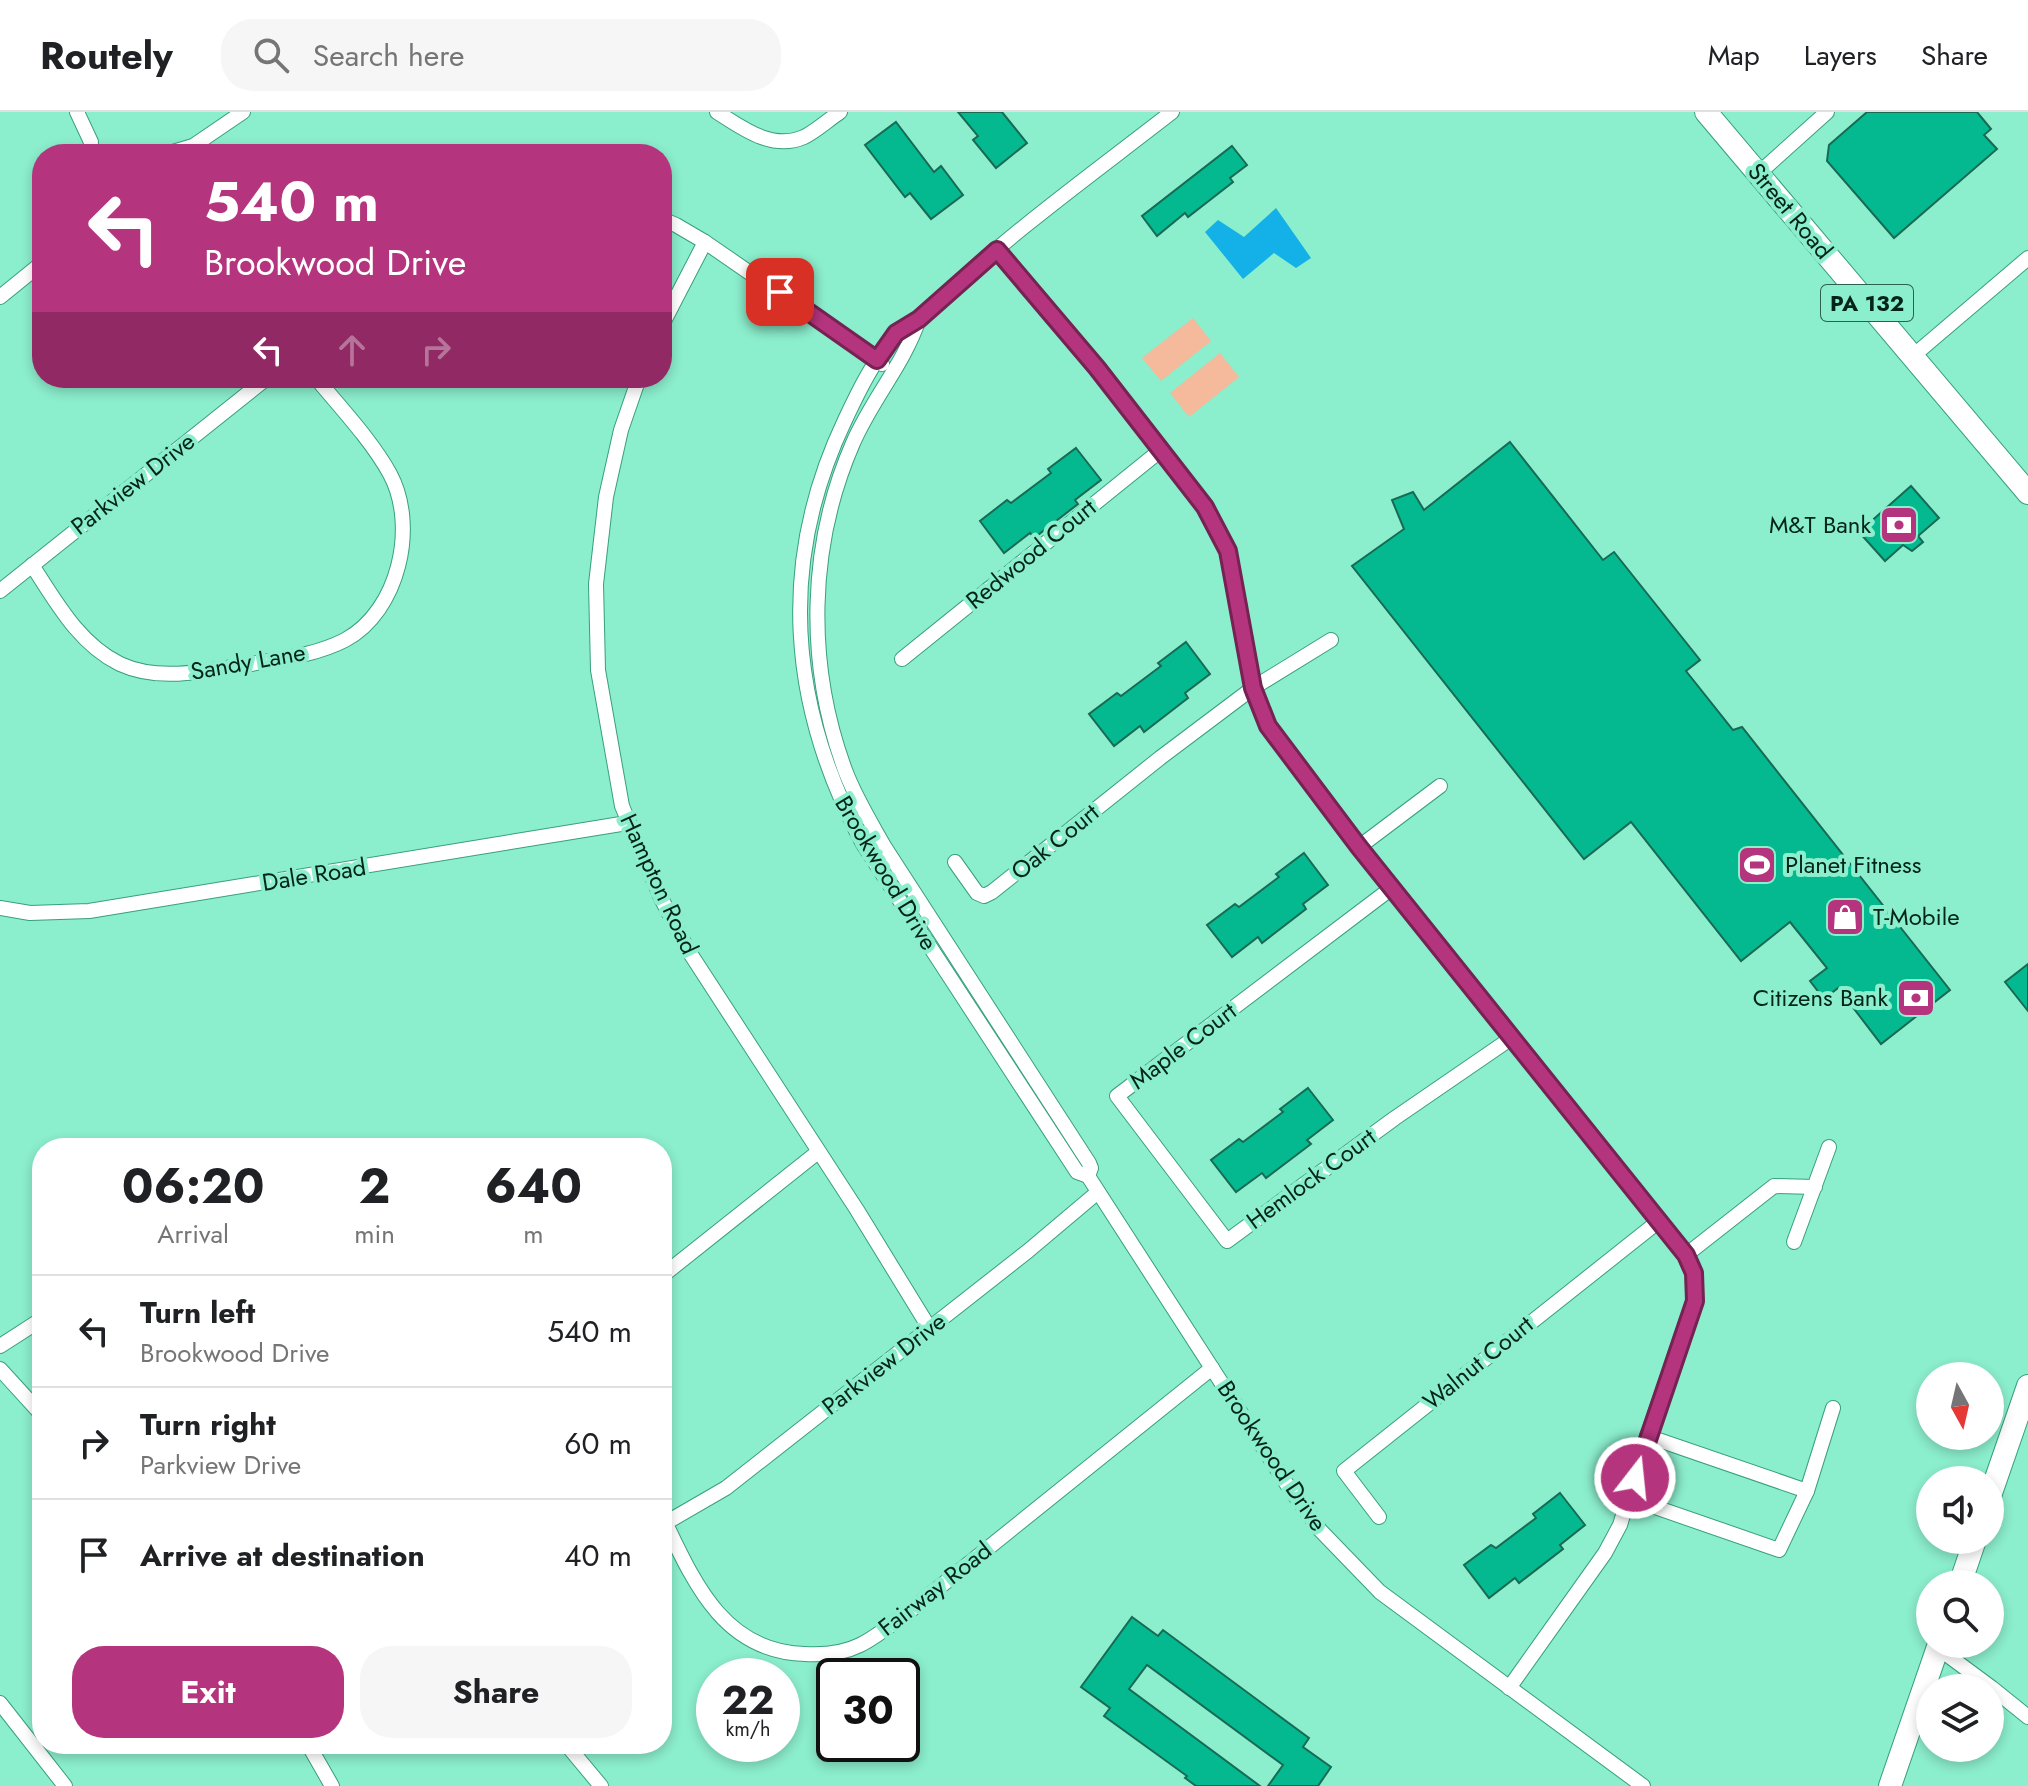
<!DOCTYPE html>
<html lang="en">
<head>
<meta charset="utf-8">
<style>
  :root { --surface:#fff; --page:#f6f6f6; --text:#202124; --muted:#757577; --line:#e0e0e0; --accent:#b5347e }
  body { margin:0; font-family:Jost,sans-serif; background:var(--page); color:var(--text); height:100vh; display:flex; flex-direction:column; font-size:30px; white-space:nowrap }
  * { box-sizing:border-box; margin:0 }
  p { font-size:26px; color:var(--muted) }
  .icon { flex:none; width:44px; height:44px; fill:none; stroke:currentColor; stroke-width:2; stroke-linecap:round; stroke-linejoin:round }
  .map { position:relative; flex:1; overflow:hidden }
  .panel { position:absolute; left:32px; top:1026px; width:640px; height:616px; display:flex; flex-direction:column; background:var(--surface); border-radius:32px; box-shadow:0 4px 12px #0003 }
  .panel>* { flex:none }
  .banner { position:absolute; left:32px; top:32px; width:640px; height:244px; border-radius:32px; box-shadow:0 4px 12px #0003; background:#b5347e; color:#fff; overflow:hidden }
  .needle { width:52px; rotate:172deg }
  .buttons { position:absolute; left:1916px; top:1250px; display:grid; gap:16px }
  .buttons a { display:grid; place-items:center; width:88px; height:88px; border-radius:50%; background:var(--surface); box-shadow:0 4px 12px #0003; font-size:40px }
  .speed { position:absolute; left:696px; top:1546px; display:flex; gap:16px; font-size:40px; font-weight:700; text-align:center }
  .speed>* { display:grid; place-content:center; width:104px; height:104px; border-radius:50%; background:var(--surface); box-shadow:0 4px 12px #0003; line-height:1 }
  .speed small { font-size:20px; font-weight:400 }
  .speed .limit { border:4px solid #111; border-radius:12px; background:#fff; color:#111 }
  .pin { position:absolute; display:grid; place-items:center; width:68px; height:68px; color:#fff; margin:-34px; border-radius:16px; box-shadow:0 4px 12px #0006 }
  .me { position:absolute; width:88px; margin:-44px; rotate:16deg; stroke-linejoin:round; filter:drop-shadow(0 0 6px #0008) }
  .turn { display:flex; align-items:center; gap:28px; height:168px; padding:0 40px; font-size:36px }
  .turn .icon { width:104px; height:104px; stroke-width:2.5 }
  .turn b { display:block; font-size:56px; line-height:68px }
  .lanes { display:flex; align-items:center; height:76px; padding:0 40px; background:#0003; justify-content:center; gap:40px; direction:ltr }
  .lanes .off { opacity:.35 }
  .eta { display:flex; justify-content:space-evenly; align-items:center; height:136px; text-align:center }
  .eta b { font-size:48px; font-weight:700; line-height:56px }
  .primary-button { display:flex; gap:16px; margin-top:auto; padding:16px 40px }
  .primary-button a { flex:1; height:92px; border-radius:32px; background:var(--accent); color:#fff; font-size:32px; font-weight:700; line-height:92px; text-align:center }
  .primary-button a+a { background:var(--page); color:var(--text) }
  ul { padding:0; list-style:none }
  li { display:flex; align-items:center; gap:24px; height:112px; padding:0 40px; border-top:2px solid var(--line) }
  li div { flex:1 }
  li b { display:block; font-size:30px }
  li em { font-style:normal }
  header { display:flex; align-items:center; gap:48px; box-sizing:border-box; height:112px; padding:0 40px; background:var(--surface); border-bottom:2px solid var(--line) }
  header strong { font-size:38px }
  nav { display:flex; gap:44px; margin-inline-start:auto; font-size:28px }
  .search { width:560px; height:72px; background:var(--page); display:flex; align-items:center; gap:20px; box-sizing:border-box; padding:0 28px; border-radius:32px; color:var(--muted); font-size:30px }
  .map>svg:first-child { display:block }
  .green { fill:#f4ba9b }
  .water { fill:#13b1e7 }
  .building { fill:#04b990; stroke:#196a53; stroke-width:2 }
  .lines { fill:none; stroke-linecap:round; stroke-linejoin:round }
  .minor-casing { stroke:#389f80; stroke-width:16 }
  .primary-casing { stroke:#389f80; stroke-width:24 }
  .minor { stroke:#fff; stroke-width:14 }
  .primary { stroke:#fff; stroke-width:22 }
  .route-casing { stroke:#762252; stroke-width:20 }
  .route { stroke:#b5347e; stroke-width:14 }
  .labels { text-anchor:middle; stroke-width:8; stroke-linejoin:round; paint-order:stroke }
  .shield { fill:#8beecc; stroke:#2c614f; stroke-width:2 }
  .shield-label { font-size:22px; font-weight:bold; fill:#03241a }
  .street-label { font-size:24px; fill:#03241a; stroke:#8beecc }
  .poi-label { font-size:24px; fill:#03241a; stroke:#8beecc; text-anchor:end }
</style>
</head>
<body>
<header>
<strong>Routely</strong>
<div class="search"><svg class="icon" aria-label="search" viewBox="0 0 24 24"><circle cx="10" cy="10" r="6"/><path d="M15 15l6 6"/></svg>Search here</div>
<nav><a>Map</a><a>Layers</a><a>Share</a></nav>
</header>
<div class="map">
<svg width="2028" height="1674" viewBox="0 0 2028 1674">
  <rect width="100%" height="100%" fill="#8beecc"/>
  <!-- green -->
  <g class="green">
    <polygon points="1193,206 1211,229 1161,269 1142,246"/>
    <polygon points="1220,241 1239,265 1189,305 1170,281"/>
  </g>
  <!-- water -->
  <polygon class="water" points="1276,96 1311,146 1296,156 1274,141 1243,167 1205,120 1218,108 1244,125"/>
  <!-- building -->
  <g class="building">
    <polygon points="958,0 1002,0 1027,31 996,56 973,28 978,24"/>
    <polygon points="1867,0 1977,0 1991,17 1984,23 1997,37 1894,126 1827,49 1829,33"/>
    <polygon points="896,10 934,60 941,54 963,83 931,107 910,81 905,85 865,33"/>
    <polygon points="1232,34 1247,53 1230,66 1233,70 1188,105 1185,101 1157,124 1142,104"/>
    <polygon points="1510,330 1603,448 1614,440 1700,548 1686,559 1733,618 1742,615 1950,878 1881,932 1838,876 1824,887 1810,869 1827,856 1790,810 1741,849 1631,710 1584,747 1352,454 1404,417 1392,388 1413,380 1424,398"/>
    <polygon points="1076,336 1101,368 1075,388 1078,392 1034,426 1030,421 1004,441 980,409 1007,388 1011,391 1051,361 1048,357"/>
    <polygon points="1911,374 1939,406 1918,424 1923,430 1912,439 1903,433 1885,449 1859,420"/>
    <polygon points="1186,530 1210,562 1185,581 1188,586 1144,620 1140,614 1114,634 1089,602 1117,581 1121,584 1161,554 1158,551"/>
    <polygon points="1304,741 1328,773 1303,792 1306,797 1262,831 1258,825 1232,845 1207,813 1235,792 1239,795 1279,765 1276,762"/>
    <polygon points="2028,852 2028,899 2005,870"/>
    <polygon points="1308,976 1333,1008 1307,1028 1311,1032 1266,1066 1262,1061 1236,1080 1211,1048 1239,1027 1243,1030 1283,1000 1280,997"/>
    <polygon points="1560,1381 1585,1413 1560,1433 1563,1437 1519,1471 1515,1466 1489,1486 1464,1453 1491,1433 1496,1436 1536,1406 1533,1402"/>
    <polygon points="1132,1505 1158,1524 1163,1518 1309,1626 1303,1635 1331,1655 1318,1674 1268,1674 1283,1653 1147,1553 1129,1577 1260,1674 1196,1674 1185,1666 1187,1664 1104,1604 1110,1596 1081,1575"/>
  </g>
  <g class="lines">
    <!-- minor casing -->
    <g class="minor-casing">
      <g id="minor">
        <polyline points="77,0 91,30 90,42"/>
        <path d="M 717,0 C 742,16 772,39 804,25 C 816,19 828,8 840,0"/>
        <path d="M 1172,0 C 1091,63 1006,124 932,195 C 921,206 902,214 894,224 C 873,250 859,278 845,308 C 777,451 789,594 863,732 L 1077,1060 L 1088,1064 L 1288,1374 L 1320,1418 L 1380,1480 L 1643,1674"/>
        <polyline points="166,42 193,34 243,0"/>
        <polyline points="1758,62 1827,0"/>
        <polyline points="662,107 676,113 705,130 882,252"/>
        <polyline points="997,138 1097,256 1205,395 1228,439 1253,576 1268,614 1359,735 1686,1143 1694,1161 1695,1189 1647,1324 1620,1413 1605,1441 1509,1576"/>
        <polyline points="0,185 42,151"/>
        <path d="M 919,207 C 904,252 872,287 853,331 C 808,434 806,552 845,658 C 855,685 870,709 884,734 L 1089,1051 L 1091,1056 L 1088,1064"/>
        <polyline points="662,213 705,130"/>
        <polyline points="1913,244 2028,146"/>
        <polyline points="639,266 621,318 606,385 596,472 598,558 622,694 661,786 688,838 857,1098 930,1217"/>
        <path d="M 32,453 C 56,490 79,532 120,552 C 159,570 204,559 245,553 C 278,547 314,544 345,528 C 399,499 418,414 390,362 C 372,329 340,295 316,266"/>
        <polyline points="0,479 267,266"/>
        <polyline points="902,547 1161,338"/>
        <polyline points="1359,735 1440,674"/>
        <polyline points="955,750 977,781 984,784 992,780 1160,646 1253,576 1331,528"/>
        <polyline points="1393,775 1117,984 1227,1129 1395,1006 1513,925"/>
        <polyline points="0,796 30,801 89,799 627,711"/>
        <polyline points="1794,1130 1829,1035"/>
        <polyline points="1686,1143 1774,1074 1815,1075"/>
        <polyline points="662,1164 818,1040"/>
        <polyline points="0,1234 42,1207"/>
        <polyline points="0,1257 42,1303"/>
        <polyline points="1647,1324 1807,1379"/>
        <polyline points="1629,1386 1779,1438 1807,1379 1833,1296"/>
        <polyline points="1379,1405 1344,1359 1659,1109"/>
        <path d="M 666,1412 C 696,1475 726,1540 805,1542 C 823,1543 844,1541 860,1533 C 878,1524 894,1510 911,1498 L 1212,1256"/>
        <polyline points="662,1413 726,1376 1028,1139 1098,1080"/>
        <polyline points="1938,1536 1992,1576 2028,1605"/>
        <polyline points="0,1591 65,1674"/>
        <polyline points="308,1632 332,1674"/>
        <polyline points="566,1632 601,1674"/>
      </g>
    </g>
    <!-- primary casing -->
    <g class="primary-casing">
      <g id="primary">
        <polyline points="1706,0 2028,381"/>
        <polyline points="1990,1384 2028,1274"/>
        <polyline points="1960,1472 1975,1428"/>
        <polyline points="1890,1674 1939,1532"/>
      </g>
    </g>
    <!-- minor -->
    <use href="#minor" class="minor"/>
    <!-- primary -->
    <use href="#primary" class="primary"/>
  </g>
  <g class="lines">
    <!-- route casing -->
    <g class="route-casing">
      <polyline id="route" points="780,180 877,248 896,221 919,207 997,138 1097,256 1205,395 1228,439 1253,576 1268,614 1359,735 1686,1143 1694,1161 1695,1189 1635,1366"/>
    </g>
    <!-- route -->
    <use href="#route" class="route"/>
  </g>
  <!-- icons -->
  <defs>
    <g id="bank-square" transform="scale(2)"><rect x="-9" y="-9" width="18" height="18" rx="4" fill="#b5347e" stroke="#8beecc"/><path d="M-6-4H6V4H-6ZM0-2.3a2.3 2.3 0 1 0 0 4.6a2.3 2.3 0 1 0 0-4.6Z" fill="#fff"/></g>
    <g id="stadium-square" transform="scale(2)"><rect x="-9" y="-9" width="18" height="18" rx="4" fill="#b5347e" stroke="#8beecc"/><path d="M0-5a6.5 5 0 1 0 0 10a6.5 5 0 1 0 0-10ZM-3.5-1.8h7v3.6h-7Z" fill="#fff"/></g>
    <g id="shop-square" transform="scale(2)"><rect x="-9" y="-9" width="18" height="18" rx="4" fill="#b5347e" stroke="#8beecc"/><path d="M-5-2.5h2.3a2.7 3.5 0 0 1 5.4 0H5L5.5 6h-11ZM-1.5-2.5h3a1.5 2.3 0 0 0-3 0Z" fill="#fff"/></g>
  </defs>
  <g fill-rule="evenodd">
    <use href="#bank-square" x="1899" y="413"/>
    <use href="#stadium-square" x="1757" y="753"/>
    <use href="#shop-square" x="1845" y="805"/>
    <use href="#bank-square" x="1916" y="886"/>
  </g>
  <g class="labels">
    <!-- shield labels -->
    <rect class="shield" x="1821" y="173" width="92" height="36" rx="6"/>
    <g class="shield-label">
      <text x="1867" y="199">PA 132</text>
    </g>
    <!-- street labels -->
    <g class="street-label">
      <text transform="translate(1790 99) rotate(50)" y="8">Street Road</text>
      <text transform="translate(133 372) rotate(-38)" y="8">Parkview Drive</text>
      <text transform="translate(1031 442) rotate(-39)" y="8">Redwood Court</text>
      <text transform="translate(248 550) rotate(-10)" y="8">Sandy Lane</text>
      <text transform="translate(1055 730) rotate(-39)" y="8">Oak Court</text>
      <text transform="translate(886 761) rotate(59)" y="8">Brookwood Drive</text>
      <text transform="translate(314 763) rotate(-9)" y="8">Dale Road</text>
      <text transform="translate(659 772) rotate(65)" y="8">Hampton Road</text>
      <text transform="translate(1183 934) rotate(-37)" y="8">Maple Court</text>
      <text transform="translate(1311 1067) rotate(-36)" y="8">Hemlock Court</text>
      <text transform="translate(1478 1251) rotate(-39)" y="8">Walnut Court</text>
      <text transform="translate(884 1252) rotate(-38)" y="8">Parkview Drive</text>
      <text transform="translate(1272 1344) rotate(56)" y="8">Brookwood Drive</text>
      <text transform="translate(935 1477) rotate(-38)" y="8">Fairway Road</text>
    </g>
    <!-- poi labels -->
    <g class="poi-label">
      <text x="1871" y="421">M&amp;T Bank</text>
      <text x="1785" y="761" text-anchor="start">Planet Fitness</text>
      <text x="1873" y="813" text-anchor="start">T-Mobile</text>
      <text x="1888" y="894">Citizens Bank</text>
    </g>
  </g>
</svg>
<div class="buttons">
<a><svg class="needle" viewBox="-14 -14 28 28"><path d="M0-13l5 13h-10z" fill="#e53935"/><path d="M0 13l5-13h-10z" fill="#757577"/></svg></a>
<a><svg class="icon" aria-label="sound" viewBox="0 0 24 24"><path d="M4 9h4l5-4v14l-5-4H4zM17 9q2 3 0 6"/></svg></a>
<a><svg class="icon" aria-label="search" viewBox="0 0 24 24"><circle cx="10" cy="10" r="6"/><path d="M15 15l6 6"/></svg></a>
<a><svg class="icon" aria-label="layers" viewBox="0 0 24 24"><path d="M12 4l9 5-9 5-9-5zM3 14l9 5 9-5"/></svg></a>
</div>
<div class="speed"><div>22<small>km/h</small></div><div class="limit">30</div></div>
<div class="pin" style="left:780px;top:180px;background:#d93025"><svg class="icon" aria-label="arrive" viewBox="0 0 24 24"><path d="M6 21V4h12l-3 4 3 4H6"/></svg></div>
<svg class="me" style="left:1635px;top:1366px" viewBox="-20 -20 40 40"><circle r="17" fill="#b5347e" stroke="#fff" stroke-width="3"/><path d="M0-11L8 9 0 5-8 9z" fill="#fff"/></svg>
<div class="banner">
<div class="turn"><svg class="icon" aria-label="left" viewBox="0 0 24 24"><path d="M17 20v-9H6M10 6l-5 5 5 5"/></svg><div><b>540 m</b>Brookwood Drive</div></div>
<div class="lanes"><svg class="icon" aria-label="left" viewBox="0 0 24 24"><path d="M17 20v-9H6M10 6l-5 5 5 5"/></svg><svg class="icon off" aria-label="ahead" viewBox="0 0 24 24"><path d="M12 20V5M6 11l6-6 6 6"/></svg><svg class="icon off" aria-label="right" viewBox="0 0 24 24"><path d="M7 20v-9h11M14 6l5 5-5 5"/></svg></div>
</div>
<section class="panel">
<div class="eta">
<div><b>06:20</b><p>Arrival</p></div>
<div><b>2</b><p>min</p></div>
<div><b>640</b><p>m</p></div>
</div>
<ul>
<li><svg class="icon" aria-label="left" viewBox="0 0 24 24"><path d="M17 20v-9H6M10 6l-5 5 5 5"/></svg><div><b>Turn left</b><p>Brookwood Drive</p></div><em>540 m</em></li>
<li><svg class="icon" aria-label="right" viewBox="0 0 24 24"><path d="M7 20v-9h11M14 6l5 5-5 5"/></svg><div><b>Turn right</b><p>Parkview Drive</p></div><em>60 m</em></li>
<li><svg class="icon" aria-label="arrive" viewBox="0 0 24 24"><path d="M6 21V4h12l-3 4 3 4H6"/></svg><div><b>Arrive at destination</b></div><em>40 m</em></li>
</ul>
<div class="primary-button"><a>Exit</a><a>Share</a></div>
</section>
</div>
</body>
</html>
